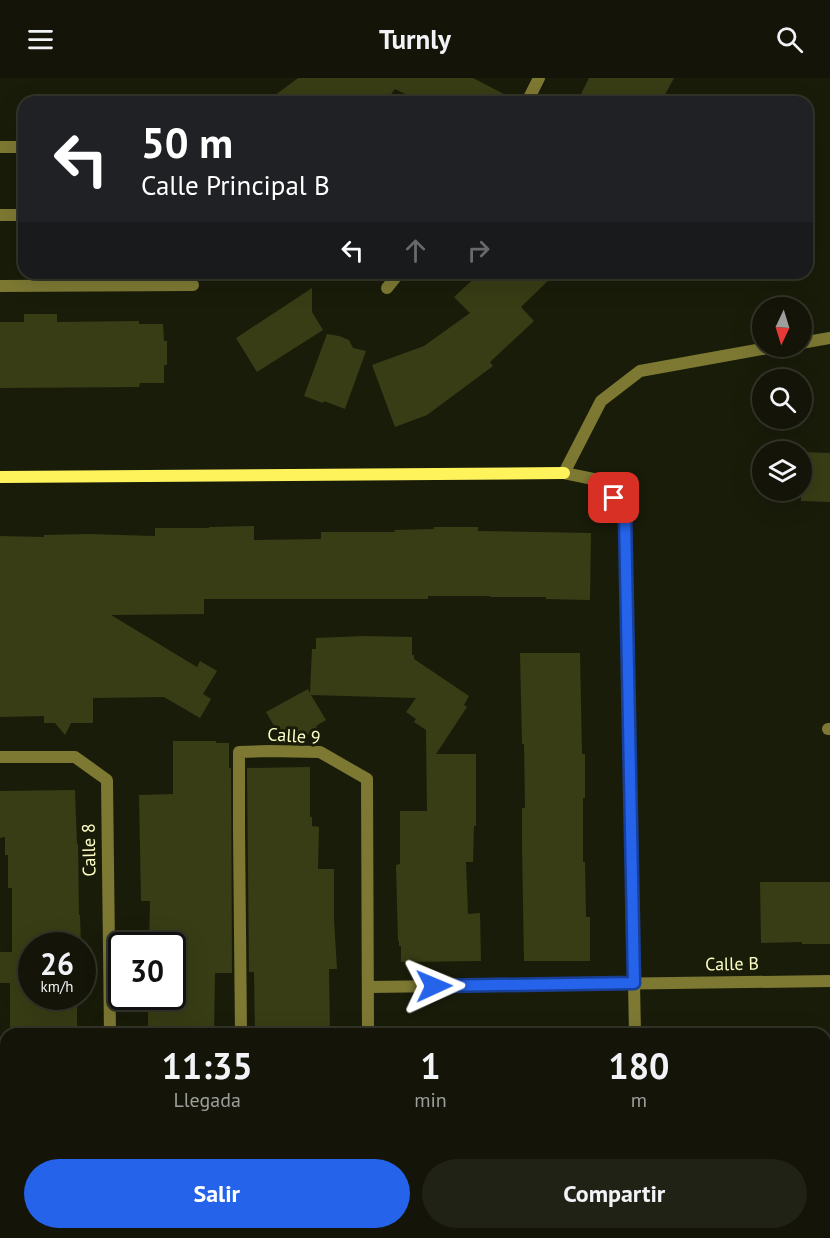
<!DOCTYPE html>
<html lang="es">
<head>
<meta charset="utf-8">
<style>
  :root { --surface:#141508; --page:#212216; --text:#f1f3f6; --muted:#9d9f9c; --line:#333429; --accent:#2563eb }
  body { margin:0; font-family:"PT Sans",sans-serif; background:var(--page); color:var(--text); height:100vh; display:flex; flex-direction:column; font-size:22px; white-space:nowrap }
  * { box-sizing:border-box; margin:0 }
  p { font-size:20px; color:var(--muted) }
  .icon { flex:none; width:33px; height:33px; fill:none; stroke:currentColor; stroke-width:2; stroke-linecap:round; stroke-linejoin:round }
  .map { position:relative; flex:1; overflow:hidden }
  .side { position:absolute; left:0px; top:950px; width:831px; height:212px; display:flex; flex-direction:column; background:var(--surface); border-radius:18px 18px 0 0; box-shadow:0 6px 24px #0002,0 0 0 2px var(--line) }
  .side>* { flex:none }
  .banner { position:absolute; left:18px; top:18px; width:795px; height:183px; border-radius:18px; box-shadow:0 6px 24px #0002,0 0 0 2px var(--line); background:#202124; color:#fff; overflow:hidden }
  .needle { width:39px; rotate:184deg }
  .tools { position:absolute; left:752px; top:219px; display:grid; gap:12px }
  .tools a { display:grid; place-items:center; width:60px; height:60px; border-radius:50%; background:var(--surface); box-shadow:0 6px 24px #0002,0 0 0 2px var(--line); font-size:30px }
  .speed { position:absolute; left:18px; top:854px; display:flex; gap:12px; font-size:30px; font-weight:700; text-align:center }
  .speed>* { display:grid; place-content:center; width:78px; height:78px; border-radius:50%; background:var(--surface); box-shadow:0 6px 24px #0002,0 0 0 2px var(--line); line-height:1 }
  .speed small { font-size:15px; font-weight:400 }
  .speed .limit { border:3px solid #111; border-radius:9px; background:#fff; color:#111 }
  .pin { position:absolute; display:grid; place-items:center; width:51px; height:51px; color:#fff; margin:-26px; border-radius:12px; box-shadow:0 3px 9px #0006 }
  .me { position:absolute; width:66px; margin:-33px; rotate:89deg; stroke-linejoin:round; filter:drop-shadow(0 0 4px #0008) }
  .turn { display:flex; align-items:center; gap:21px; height:126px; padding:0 24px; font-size:27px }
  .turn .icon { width:78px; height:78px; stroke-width:2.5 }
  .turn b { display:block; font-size:42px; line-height:51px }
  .lanes { display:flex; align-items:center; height:57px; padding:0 24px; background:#0003; justify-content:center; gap:30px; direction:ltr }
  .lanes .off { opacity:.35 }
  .eta { display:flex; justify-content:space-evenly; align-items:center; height:102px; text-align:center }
  .eta b { font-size:36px; font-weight:700; line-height:42px }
  .primary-button { display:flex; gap:12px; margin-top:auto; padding:12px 24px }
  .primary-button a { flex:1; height:69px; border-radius:36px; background:var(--accent); color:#fff; font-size:24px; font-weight:700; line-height:69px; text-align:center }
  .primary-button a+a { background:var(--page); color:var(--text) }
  header { display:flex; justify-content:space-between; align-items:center; height:78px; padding:0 24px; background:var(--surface); font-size:27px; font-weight:700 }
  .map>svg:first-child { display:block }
  .building { fill:#393d15 }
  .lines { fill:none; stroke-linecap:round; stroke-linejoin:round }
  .lane { stroke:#7d7933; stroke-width:12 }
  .street { stroke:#7d7933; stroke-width:12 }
  .secondary { stroke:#fff35c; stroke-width:12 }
  .route-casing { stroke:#184099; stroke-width:15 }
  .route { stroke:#2563eb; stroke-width:10 }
  .labels { text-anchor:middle; stroke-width:6; stroke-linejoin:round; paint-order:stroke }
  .street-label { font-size:18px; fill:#feffc5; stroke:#1a1c0a }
</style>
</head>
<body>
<header><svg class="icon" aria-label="menu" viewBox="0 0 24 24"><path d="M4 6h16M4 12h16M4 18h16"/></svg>Turnly<svg class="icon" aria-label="search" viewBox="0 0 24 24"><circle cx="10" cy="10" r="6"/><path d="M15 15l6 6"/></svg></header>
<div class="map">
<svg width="830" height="1160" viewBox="0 0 830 1160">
  <rect width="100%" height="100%" fill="#1a1c0a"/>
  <!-- building -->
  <g class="building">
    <polygon points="298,0 473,0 519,24 421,24 395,11 385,24 266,24"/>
    <polygon points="589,0 674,0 661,24 577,24"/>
    <polygon points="480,195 556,195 521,229 534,243 490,284 493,288 427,337 395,349 372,287 424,268 470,235 454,219"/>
    <polygon points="312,210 312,234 323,252 257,294 236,260"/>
    <polygon points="24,236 57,236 57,244 139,243 139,246 163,246 164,263 167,263 167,287 164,287 164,305 140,305 139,309 0,310 0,244 24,244"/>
    <polygon points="327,256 339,258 349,262 353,270 366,273 345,331 324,323 323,325 304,318"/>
    <polygon points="801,374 830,375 830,424 801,423"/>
    <polygon points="254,448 254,462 321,461 321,454 395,454 394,452 434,451 434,449 478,449 478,453 591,455 590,522 546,521 546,519 490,519 490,518 428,518 428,521 204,521 204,536 111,537 197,589 200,583 217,593 203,616 211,621 200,640 164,619 93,620 93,645 71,645 65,657 55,645 44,645 44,638 0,639 0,458 44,459 44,457 88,456 155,458 155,450 209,450 209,449"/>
    <polygon points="365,558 412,559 412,577 414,577 414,581 469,618 464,627 467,629 436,676 476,676 476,748 474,748 473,784 466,784 468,836 480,835 481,883 401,884 401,868 399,868 399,863 398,863 396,787 400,786 400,733 427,733 426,652 414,644 416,641 406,634 416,620 311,617 326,642 316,648 318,651 294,665 284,665 266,634 308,611 310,615 312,571 316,571 316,560"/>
    <polygon points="520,575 580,575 582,676 585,676 585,720 583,720 583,784 585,784 586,839 590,839 590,883 524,883 522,766 522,730 525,730 524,666 522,666"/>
    <polygon points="173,663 216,663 216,665 229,665 229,690 231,690 232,895 215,895 214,956 148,956 148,918 172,918 172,867 149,867 150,823 141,823 139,717 173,716"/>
    <polygon points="310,689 310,739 312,739 312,748 319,749 318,791 334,791 334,842 337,891 329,891 330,956 255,956 254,894 249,894 247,690"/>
    <polygon points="75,712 77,766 78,766 79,837 80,837 81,867 32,867 32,918 77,918 77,956 10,956 10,905 0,905 0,874 12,874 12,810 8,810 8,777 5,777 5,759 0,760 0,713"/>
    <polygon points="760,804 830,804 830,866 802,866 802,864 761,865"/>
  </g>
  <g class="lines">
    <!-- lane -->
    <g class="lane">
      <polyline points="0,69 24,69"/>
      <polyline points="0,137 24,137"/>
      <polyline points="0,208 193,207"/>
    </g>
    <!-- street -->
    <g class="street">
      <polyline points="527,24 539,0"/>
      <polyline points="387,210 399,195"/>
      <polyline points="801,265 830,260"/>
      <polyline points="828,651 830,651"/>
      <polyline points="0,679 75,679 107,702 110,956"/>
      <polyline points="368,909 830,903"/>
      <polyline points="241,956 239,751 239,674 269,673 320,674 367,701 368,956"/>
      <polyline points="635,956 625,437 603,403 564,395 601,323 640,293 779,268"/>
      <polyline points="112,1155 112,1160"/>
      <polyline points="243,1155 244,1160"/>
      <polyline points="369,1155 369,1160"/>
      <polyline points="640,1155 640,1160"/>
      <polyline points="495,1160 495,1155"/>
    </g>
    <!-- secondary -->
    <polyline class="secondary" points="0,399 564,395"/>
  </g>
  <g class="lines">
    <!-- route casing -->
    <g class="route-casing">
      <polyline id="route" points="434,908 634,905 625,437 614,420"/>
    </g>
    <!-- route -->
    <use href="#route" class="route"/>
  </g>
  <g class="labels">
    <!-- street labels -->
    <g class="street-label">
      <text transform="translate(294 658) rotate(4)" y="6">Calle 9</text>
      <text transform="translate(89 772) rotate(-91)" y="6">Calle 8</text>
      <text transform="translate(732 886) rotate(-1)" y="6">Calle B</text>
    </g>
  </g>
</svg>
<div class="tools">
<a><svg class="needle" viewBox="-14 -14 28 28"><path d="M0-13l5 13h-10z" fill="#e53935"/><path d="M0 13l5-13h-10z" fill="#9d9f9c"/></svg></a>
<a><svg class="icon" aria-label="search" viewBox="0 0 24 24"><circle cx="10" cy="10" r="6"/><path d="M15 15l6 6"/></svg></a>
<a><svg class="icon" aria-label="layers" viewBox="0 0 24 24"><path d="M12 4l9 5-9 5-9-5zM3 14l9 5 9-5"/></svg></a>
</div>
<div class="speed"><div>26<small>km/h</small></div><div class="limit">30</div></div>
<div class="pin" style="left:614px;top:420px;background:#d93025"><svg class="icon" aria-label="arrive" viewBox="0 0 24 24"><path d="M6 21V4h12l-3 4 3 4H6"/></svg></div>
<svg class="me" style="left:434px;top:908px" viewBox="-20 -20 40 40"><path d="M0-17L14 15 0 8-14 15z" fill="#2563eb" stroke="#fff" stroke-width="4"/></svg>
<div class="banner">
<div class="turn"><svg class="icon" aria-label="left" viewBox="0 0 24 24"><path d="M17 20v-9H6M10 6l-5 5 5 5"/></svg><div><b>50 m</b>Calle Principal B</div></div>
<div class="lanes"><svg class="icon" aria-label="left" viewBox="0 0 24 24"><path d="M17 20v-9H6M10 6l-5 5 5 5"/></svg><svg class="icon off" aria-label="ahead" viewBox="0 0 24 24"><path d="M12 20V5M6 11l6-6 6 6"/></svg><svg class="icon off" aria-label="right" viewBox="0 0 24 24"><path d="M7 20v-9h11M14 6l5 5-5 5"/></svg></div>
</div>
<section class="side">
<div class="eta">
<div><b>11:35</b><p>Llegada</p></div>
<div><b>1</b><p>min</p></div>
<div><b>180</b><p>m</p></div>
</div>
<div class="primary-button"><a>Salir</a><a>Compartir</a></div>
</section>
</div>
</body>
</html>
